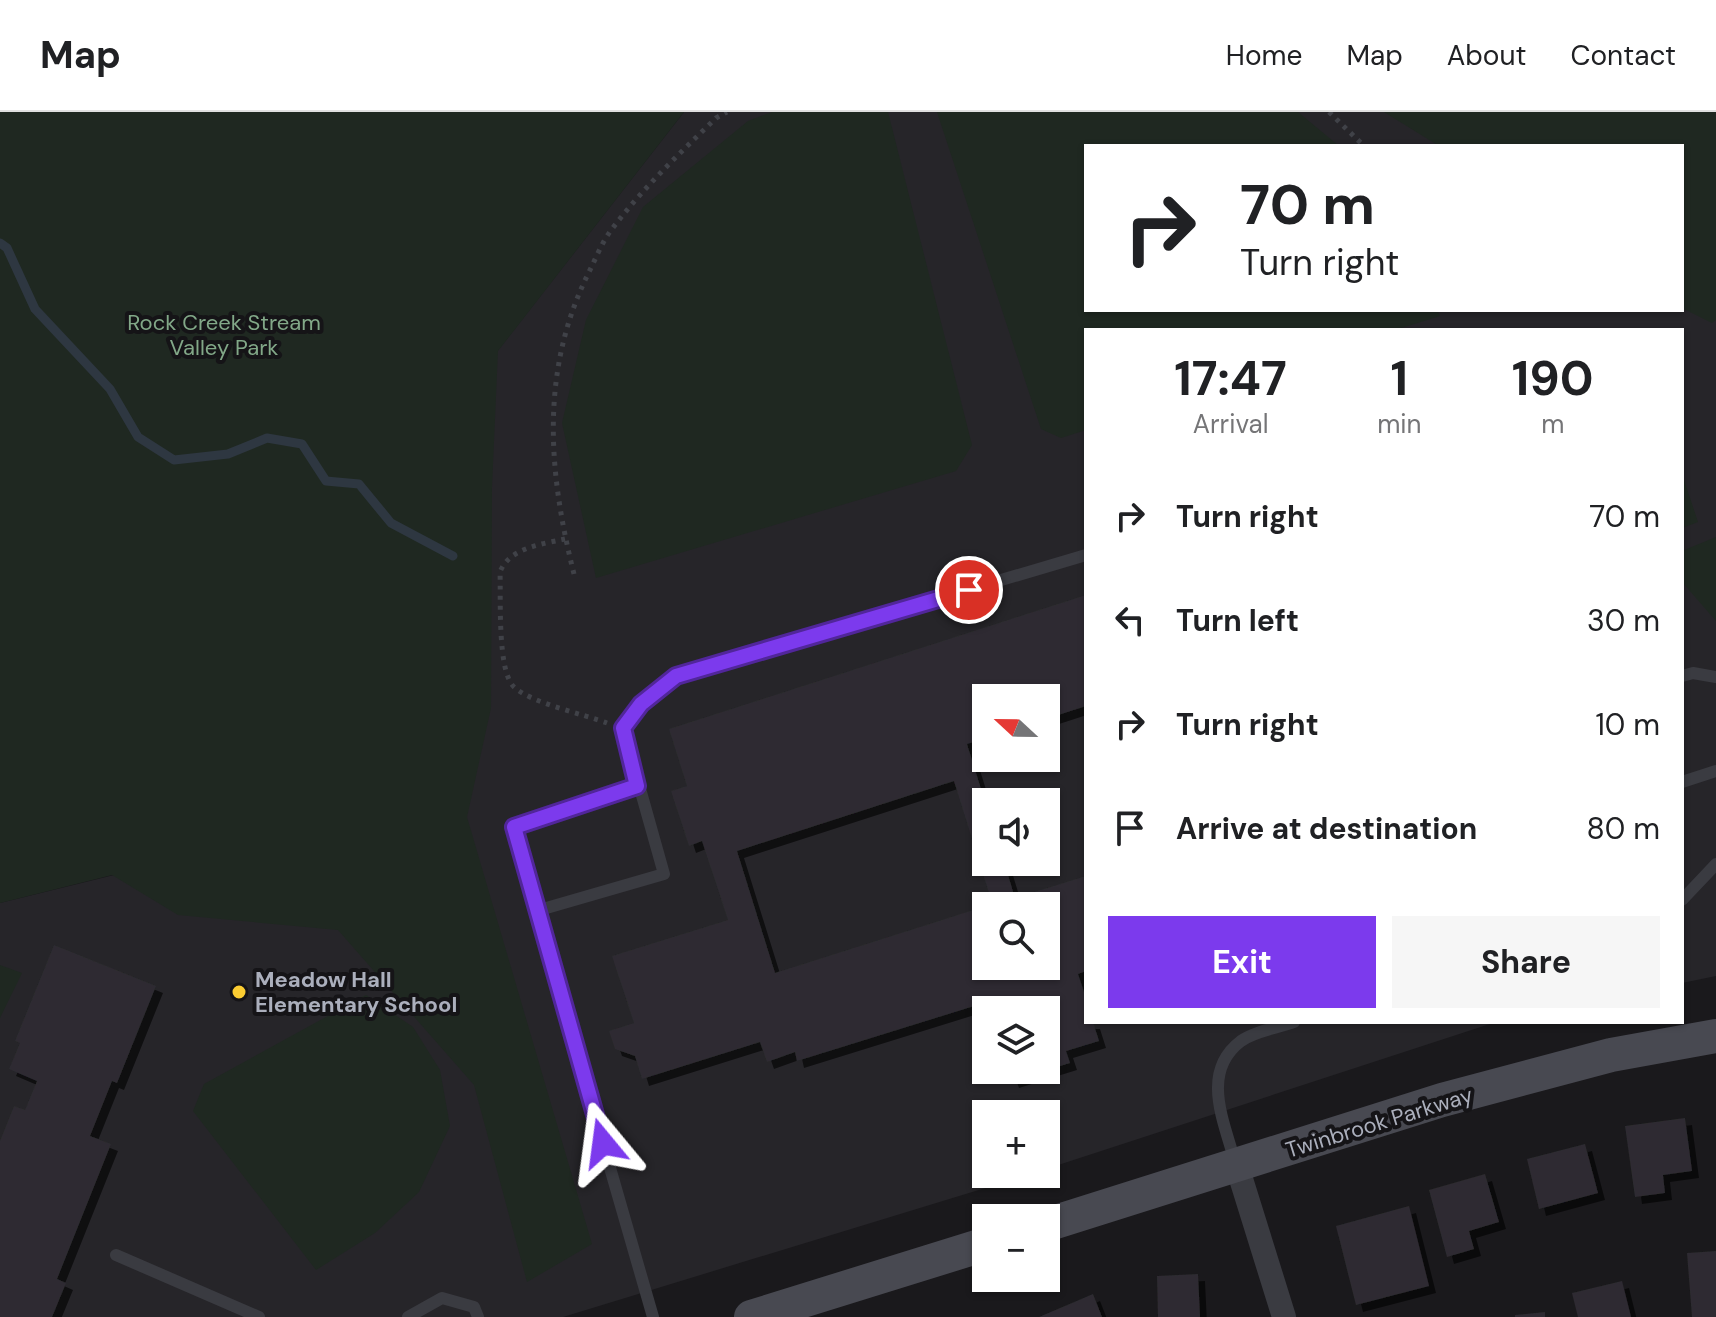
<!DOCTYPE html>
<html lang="en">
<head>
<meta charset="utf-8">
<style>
  :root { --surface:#fff; --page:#f6f6f6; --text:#202124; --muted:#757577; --line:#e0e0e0; --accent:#7c3aed }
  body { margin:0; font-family:"DM Sans",sans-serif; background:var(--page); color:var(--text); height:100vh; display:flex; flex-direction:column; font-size:30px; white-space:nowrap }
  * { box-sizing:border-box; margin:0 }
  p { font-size:26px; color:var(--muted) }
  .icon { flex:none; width:44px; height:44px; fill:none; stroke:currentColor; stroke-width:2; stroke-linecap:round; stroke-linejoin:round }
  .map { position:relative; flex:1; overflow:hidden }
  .side { position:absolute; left:1084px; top:216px; width:600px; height:696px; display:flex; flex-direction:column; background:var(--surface); border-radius:0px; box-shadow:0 2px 6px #0004 }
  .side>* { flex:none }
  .top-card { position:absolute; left:1084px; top:32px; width:600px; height:168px; border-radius:0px; box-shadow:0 2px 6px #0004; background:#fff; color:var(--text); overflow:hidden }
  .needle { width:52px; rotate:292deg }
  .controls { position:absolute; left:972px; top:572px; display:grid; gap:16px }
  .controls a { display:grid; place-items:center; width:88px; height:88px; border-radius:0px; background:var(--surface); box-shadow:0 2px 6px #0004; font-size:40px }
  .pin { position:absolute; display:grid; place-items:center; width:68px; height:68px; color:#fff; margin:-34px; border:4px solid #fff; border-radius:50%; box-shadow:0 2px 8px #0007 }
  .me { position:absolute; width:88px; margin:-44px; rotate:344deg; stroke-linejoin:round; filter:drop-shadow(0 0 6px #0008) }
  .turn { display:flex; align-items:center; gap:28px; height:168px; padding:0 24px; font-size:36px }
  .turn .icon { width:104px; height:104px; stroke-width:2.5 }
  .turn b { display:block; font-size:56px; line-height:68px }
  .eta { display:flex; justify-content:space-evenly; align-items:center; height:136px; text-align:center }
  .eta b { font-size:48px; font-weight:700; line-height:56px }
  .primary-button { display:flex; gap:16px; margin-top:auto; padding:16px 24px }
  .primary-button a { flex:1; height:92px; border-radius:0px; background:var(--accent); color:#fff; font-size:32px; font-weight:700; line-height:92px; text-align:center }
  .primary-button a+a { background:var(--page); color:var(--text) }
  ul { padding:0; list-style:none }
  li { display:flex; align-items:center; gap:24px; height:104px; padding:0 24px }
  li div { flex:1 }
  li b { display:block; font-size:30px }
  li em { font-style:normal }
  header { display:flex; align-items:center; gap:48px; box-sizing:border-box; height:112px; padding:0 40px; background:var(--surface); border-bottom:2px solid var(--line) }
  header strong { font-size:38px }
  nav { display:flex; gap:44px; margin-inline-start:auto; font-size:28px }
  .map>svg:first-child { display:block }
  .built { fill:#262529; fill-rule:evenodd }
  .green { fill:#1f2821 }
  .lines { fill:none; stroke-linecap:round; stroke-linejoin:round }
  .stream { stroke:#2e3741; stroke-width:9 }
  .building { fill:#2d2c30; fill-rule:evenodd; filter:url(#shadow) }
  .path { stroke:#404248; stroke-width:5; stroke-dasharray:4 6; stroke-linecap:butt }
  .lane { stroke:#3a3b41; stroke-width:12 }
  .street { stroke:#3a3b41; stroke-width:24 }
  .secondary { stroke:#484951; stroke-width:34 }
  .route-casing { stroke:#51269a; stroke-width:20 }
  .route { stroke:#7c3aed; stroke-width:14 }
  .poi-dot { fill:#fccd32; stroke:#151417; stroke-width:3 }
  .labels { text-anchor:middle; stroke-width:8; stroke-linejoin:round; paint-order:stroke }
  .park-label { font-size:22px; fill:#82a888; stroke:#151417 }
  .poi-label { font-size:22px; font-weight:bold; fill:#abafbc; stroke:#151417; text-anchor:start }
  .street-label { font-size:22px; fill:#abafbc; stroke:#151417 }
</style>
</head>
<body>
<header>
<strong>Map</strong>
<nav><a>Home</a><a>Map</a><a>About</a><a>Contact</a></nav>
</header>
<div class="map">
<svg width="1716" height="1205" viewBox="0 0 1716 1205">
  <defs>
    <filter id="shadow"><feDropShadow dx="7" dy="7" stdDeviation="0" flood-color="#0009"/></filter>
  </defs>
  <rect width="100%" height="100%" fill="#1a191c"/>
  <!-- built -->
  <path class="built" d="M 684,0 L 1674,0 L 1716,44 L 1716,864 L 1682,871 L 1682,218 L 1086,218 L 1086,910 L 1496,910 L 1046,1057 L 1046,1002 L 986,1002 L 986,1062 L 1031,1062 L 563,1205 L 0,1205 L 0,791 L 388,696 L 368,405 ZM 1086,34 L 1682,34 L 1682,198 L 1086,198 ZM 986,586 L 1046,586 L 1046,646 L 986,646 ZM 986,690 L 1046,690 L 1046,750 L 986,750 ZM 986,794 L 1046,794 L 1046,854 L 986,854 ZM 986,898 L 1046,898 L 1046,958 L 986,958 Z"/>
  <!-- green -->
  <g class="green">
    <polygon points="0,0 684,0 498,239 492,375 491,596 467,705 592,1132 527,1170 474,973 338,818 178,803 112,763 0,791"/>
    <polygon points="772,0 888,0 972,333 956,359 596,466 562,311 586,208 643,95 748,9"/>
    <polygon points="937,0 1298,0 1339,34 1086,34 1086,198 1437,198 1440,204 1395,218 1086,218 1086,318 1061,326 1041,317"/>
    <polygon points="1384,0 1716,0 1716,208 1712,211 1682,196 1682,34 1439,34"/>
    <polygon points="1682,362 1698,410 1682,416"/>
    <polygon points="1716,425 1716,509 1682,470 1682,439"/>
    <polygon points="0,853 22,861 0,906"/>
    <polygon points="366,883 413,915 440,958 450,1014 419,1080 375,1121 316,1158 193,999 204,972"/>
  </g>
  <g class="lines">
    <!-- stream -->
    <polyline class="stream" points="0,131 7,136 35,197 110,277 138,325 174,348 228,342 267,326 302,332 326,369 359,372 391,411 453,444"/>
  </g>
  <!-- building -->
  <g class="building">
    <path d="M 1086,483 L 1086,594 L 1046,607 L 1046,586 L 986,586 L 986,626 L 967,632 L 986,693 L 986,750 L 1004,750 L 1015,786 L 1086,764 L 1086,859 L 1078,862 L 1086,886 L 1086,910 L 1093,910 L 1099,929 L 1066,939 L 1070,951 L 1012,969 L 1008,958 L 1046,958 L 1046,898 L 990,898 L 987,890 L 797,949 L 795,940 L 767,950 L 760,930 L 642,967 L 635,944 L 615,937 L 609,919 L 634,911 L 612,844 L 728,808 L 702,729 L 689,734 L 671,679 L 687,674 L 669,617 ZM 954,669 L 993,794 L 1046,794 L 1046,854 L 986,854 L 986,794 L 775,861 L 737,739 Z"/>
    <polygon points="54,833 156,874 117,971 112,969 90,1024 111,1032 57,1167 66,1171 52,1205 0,1205 0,1029 14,994 25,998 37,969 9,957 20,931 15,929"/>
    <polygon points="1685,1006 1692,1059 1663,1063 1665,1081 1635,1085 1625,1014"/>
    <polygon points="1585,1032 1598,1081 1539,1097 1527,1047"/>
    <polygon points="1485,1062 1499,1110 1469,1119 1474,1137 1447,1145 1429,1078"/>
    <polygon points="1409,1094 1429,1174 1356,1193 1336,1114"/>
    <polygon points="1716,1139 1716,1205 1692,1205 1687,1141"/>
    <polygon points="1198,1162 1200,1205 1158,1205 1157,1164"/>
    <polygon points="1622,1169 1631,1205 1578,1205 1572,1181"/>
    <polygon points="1093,1182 1102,1205 1039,1205"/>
    <polygon points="1545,1200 1545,1205 1515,1205 1515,1203"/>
  </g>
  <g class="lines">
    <!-- path -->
    <g class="path">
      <polyline points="1329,0 1364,34"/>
      <path d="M 565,427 C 542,432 509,436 500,460 C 501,485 497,559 514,575 C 531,591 583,602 607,611"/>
      <path d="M 574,462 C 548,359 540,258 589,160 C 596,146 602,130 612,117 C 642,77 679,42 716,6 L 727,0"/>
    </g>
    <!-- lane -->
    <g class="lane">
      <polyline points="1682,564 1693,561 1716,565"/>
      <polyline points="1682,670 1716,659"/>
      <polyline points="637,674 514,715 536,799 664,762 623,616 641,592 676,564 1086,443"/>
      <polyline points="1682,788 1716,752"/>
      <polyline points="536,799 653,1205"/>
      <path d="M 1235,1050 C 1224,1009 1200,960 1241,929 C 1255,919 1278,916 1294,910"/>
      <polyline points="116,1143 259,1205"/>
      <polyline points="408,1205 442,1186 474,1195 478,1205"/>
    </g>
    <!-- street -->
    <polyline class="street" points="1237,1054 1284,1205"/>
    <!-- secondary -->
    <g class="secondary">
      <polyline points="1046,1113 1442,988 1611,943 1716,924"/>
      <polyline points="751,1205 986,1132"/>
    </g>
  </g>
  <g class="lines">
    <!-- route casing -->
    <g class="route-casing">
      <polyline id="route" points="603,1031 514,715 637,674 623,616 641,592 676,564 969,478"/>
    </g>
    <!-- route -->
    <use href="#route" class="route"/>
  </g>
  <!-- markers -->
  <circle class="poi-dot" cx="239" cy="880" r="8"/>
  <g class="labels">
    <!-- park labels -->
    <g class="park-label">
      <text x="224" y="218">Rock Creek Stream<tspan x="224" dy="25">Valley Park</tspan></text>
    </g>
    <!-- poi labels -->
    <g class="poi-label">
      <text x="255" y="875">Meadow Hall<tspan x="255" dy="25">Elementary School</tspan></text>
    </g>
    <!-- street labels -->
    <g class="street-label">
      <text transform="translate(1379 1010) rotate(-17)" y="8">Twinbrook Parkway</text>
    </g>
  </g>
</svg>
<div class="controls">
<a><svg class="needle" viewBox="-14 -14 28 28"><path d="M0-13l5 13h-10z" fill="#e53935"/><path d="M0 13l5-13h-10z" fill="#757577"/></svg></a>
<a><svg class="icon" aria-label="sound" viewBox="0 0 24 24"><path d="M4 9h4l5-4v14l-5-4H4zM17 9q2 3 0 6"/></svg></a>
<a><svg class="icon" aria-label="search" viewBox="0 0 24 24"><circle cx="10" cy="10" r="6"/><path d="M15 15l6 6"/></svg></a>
<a><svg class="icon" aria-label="layers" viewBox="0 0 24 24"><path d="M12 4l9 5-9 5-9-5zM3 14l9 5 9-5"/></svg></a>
<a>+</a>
<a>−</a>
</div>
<div class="pin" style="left:969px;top:478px;background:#d93025"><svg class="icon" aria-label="arrive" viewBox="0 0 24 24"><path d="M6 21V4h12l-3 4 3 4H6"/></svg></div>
<svg class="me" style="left:603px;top:1031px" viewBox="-20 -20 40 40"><path d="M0-17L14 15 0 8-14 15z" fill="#7c3aed" stroke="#fff" stroke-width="4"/></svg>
<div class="top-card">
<div class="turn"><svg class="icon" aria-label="right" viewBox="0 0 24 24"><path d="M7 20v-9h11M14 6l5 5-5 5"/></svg><div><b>70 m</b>Turn right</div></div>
</div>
<section class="side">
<div class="eta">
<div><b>17:47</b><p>Arrival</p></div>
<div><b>1</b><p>min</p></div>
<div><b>190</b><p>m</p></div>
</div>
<ul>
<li><svg class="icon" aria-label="right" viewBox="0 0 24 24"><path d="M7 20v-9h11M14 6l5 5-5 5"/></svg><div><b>Turn right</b></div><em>70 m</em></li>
<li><svg class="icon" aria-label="left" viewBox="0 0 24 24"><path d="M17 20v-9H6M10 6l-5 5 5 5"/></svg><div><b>Turn left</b></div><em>30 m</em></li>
<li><svg class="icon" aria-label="right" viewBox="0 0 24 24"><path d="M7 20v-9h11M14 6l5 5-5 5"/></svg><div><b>Turn right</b></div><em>10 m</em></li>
<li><svg class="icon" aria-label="arrive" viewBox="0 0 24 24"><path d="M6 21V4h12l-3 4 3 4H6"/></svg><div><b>Arrive at destination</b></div><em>80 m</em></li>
</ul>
<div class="primary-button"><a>Exit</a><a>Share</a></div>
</section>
</div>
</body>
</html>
